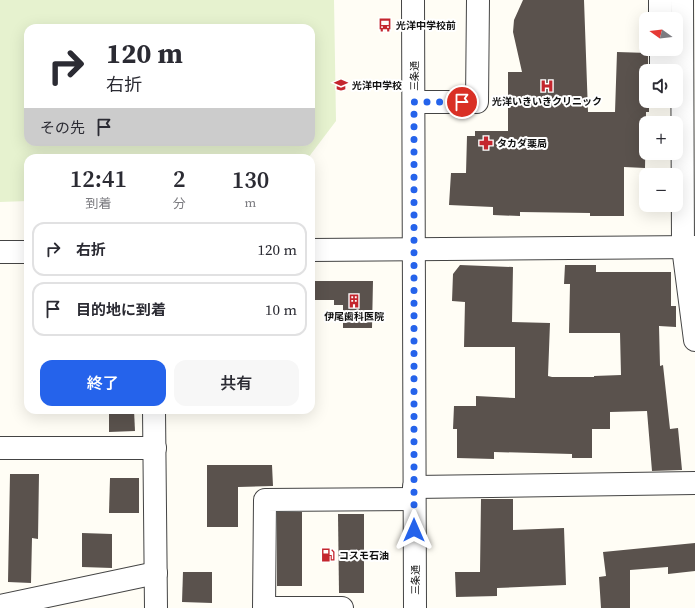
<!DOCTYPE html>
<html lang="ja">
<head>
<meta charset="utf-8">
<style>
  :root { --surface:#fff; --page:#f7f7f7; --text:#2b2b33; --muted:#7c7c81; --line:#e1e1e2; --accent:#2563eb }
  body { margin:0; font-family:"Source Serif 4","Noto Sans JP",serif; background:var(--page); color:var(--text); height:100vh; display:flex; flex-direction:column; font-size:15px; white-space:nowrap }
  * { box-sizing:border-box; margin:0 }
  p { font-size:13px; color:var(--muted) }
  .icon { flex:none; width:22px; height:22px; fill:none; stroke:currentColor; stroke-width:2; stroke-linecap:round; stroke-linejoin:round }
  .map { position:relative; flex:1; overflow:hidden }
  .details { position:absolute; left:24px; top:154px; width:291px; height:260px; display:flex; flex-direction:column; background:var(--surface); border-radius:12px; box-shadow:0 4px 16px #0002 }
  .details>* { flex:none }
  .guide { position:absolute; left:24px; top:24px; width:291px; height:122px; border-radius:12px; box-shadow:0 4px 16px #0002; background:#fff; color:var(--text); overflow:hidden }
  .needle { width:26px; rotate:285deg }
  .fabs { position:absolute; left:639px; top:12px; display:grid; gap:8px }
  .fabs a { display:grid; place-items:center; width:44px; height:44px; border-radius:8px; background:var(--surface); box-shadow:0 4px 16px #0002; font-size:20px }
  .pin { position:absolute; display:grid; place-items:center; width:34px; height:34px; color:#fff; margin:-17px; border:2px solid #fff; border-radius:50%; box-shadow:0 1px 4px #0007 }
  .me { position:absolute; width:44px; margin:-22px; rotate:0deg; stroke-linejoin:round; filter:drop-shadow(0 0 3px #0008) }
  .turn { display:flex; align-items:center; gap:14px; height:84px; padding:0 16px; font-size:18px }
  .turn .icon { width:52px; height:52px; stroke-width:2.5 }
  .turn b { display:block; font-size:28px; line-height:34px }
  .then { display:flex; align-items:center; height:38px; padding:0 16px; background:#0003; gap:8px; font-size:15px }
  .eta { display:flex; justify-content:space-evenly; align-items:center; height:68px; text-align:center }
  .eta b { font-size:24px; font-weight:600; line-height:28px }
  .action { display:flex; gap:8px; margin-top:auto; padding:8px 16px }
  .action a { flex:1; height:46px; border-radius:12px; background:var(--accent); color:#fff; font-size:16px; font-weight:600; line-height:46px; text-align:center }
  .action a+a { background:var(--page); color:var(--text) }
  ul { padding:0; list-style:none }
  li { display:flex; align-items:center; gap:12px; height:54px; margin:0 8px 6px; padding:0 8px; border:2px solid var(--line); border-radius:12px }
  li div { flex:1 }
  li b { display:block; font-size:15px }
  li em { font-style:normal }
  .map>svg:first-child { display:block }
  .pitch { fill:#e6f2cf; fill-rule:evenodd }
  .building { fill:#5a524d }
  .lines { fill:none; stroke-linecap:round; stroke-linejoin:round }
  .minor-casing { stroke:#444; stroke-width:24 }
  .minor { stroke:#fff; stroke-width:22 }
  .route { stroke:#2563eb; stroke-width:7; stroke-dasharray:0 12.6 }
  .labels { text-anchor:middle; stroke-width:4; stroke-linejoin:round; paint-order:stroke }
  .poi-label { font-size:10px; font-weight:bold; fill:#111; stroke:#fff; text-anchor:start }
  .street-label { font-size:10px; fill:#111; stroke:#fff }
</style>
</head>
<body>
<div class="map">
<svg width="695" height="608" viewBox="0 0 695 608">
  <rect width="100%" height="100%" fill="#fffdf5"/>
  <!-- pitch -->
  <path class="pitch" d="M 0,0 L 334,0 L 336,121 L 308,158 L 28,158 L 28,201 L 0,202 ZM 28,28 L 311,28 L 311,142 L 28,142 Z"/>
  <!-- building -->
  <g class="building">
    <polygon points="523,0 584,0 588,112 615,112 617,52 648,53 648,71 646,71 646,101 649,101 649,112 646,112 645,168 624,167 624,216 590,216 590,213 520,212 520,216 493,215 493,207 449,205 451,173 466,173 467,136 475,136 475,131 508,131 508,72 522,72 513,32 514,20"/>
    <polygon points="460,265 513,267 512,322 550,323 548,376 552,377 594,377 594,376 621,375 620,333 569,333 570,284 564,284 565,265 596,265 596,272 671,272 671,306 676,306 676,327 659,326 660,366 663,365 670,429 678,428 682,470 652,471 647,411 610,412 610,429 592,429 592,458 572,458 572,454 494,452 494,459 457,458 457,429 453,429 454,406 476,406 476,396 515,398 515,347 464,347 465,302 452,301 453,274"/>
    <polygon points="311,281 373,281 372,328 343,328 343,305 334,305 334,300 311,300"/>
    <polygon points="109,410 134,410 135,431 109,432"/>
    <polygon points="207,465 272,465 273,486 238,487 238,527 207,527"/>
    <polygon points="10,474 39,474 38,539 32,538 31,583 8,582"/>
    <polygon points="110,478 139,478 139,513 109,513"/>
    <polygon points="481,499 513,499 513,530 564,528 566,585 497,588 497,596 456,597 455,572 480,572"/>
    <rect x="277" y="512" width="25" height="74"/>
    <polygon points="338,514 364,514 364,593 339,593"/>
    <polygon points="82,533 112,534 112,568 82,567"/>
    <polygon points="695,543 695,571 668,574 668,567 630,570 630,608 601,608 599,577 606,576 603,552"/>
    <polygon points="183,572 212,572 212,603 182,602"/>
  </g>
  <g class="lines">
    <!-- minor casing -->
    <g class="minor-casing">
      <g id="minor">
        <polyline points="413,0 415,608"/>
        <polyline points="660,0 660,19"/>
        <polyline points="682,0 683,247 695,340"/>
        <polyline points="661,49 661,71"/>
        <polyline points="414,102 477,102 478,0"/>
        <polyline points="311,250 695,247"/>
        <polyline points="0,252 28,252"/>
        <polyline points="154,410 156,608"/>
        <polyline points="0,448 155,448"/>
        <polyline points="414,487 695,483"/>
        <polyline points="0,606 156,573"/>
        <polyline points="342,608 264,608 265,500 414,499"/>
      </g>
    </g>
    <!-- minor -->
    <use href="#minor" class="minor"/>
  </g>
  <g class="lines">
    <!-- route -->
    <polyline class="route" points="414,530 414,102 462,102"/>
  </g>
  <!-- icons -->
  <defs>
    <g id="bus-bare" transform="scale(1.08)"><path d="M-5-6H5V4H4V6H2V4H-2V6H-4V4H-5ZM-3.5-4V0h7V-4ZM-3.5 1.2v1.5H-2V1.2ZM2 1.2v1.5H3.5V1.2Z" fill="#c4262e" stroke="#fff" stroke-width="2.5" paint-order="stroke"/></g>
    <g id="school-bare" transform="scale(1.08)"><path d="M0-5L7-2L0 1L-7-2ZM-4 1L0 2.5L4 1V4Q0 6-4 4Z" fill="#c4262e" stroke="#fff" stroke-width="2.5" paint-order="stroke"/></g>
    <g id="hospital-bare" transform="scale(1.08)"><path d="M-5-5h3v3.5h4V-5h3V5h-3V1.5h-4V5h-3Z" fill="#c4262e" stroke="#fff" stroke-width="2.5" paint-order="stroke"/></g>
    <g id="pharmacy-bare" transform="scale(1.08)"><path d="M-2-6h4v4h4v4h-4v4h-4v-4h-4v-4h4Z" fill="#c4262e" stroke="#fff" stroke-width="2.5" paint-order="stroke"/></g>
    <g id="building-bare" transform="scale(1.08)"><path d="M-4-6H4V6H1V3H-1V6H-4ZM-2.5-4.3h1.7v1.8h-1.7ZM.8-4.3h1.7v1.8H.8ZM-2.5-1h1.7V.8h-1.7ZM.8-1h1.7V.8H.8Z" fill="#c4262e" stroke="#fff" stroke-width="2.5" paint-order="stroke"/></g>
    <g id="fuel-bare" transform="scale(1.08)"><path d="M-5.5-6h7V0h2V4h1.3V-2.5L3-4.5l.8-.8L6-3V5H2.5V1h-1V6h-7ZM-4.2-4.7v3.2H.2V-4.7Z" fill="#c4262e" stroke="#fff" stroke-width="2.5" paint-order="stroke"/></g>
  </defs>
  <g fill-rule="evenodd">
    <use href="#bus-bare" x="385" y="25"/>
    <use href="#school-bare" x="341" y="85"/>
    <use href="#hospital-bare" x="547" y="86"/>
    <use href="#pharmacy-bare" x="486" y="143"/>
    <use href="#building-bare" x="354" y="301"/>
    <use href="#fuel-bare" x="328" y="555"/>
  </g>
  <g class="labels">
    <!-- poi labels -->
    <g class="poi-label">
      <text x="396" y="29">光洋中学校前</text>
      <text x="352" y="89">光洋中学校</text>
      <text x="547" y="105" text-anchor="middle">光洋いきいきクリニック</text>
      <text x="497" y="147">タカダ薬局</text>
      <text x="354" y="320" text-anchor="middle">伊尾歯科医院</text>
      <text x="339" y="559">コスモ石油</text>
    </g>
    <!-- street labels -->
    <g class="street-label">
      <text transform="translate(414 76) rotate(-90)" y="4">三条通</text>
      <text transform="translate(415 580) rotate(-90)" y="4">三条通</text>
    </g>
  </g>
</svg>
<div class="fabs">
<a><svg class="needle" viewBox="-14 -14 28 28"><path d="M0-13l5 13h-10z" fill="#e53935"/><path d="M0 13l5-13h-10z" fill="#7c7c81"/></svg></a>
<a><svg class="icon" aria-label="sound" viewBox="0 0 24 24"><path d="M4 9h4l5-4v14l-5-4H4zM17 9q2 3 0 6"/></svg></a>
<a>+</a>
<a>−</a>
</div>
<div class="pin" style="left:462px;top:102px;background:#d93025"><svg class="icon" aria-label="arrive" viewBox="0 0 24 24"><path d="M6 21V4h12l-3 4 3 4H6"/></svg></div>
<svg class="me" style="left:414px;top:530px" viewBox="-20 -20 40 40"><path d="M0-17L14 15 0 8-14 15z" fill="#2563eb" stroke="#fff" stroke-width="4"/></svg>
<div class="guide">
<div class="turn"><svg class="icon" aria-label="right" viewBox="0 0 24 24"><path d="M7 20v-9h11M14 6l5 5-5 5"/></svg><div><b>120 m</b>右折</div></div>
<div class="then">その先<svg class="icon" aria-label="arrive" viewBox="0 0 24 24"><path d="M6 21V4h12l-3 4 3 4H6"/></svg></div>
</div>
<section class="details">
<div class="eta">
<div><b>12:41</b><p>到着</p></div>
<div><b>2</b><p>分</p></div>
<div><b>130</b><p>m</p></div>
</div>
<ul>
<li><svg class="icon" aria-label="right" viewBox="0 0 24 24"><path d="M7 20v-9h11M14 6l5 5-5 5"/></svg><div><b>右折</b></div><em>120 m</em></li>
<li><svg class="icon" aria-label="arrive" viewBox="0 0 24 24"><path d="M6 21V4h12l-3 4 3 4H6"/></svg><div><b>目的地に到着</b></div><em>10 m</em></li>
</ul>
<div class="action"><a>終了</a><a>共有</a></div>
</section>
</div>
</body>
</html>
